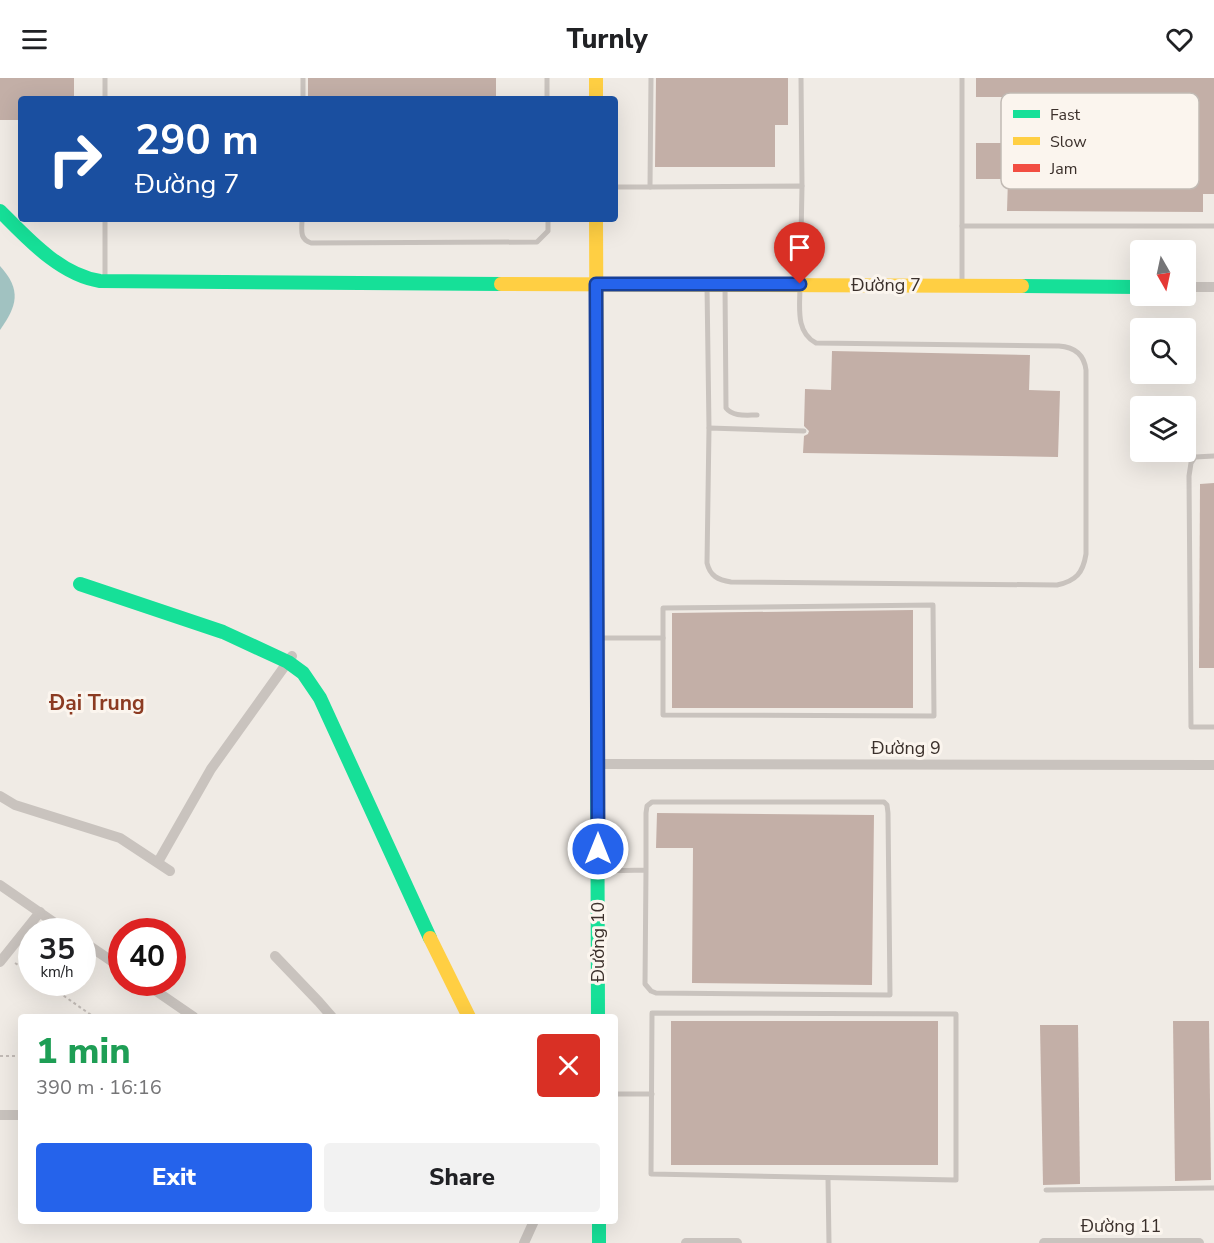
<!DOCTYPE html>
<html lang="en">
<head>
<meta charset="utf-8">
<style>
  :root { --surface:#fff; --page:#f2f2f2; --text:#202124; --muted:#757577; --accent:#2563eb }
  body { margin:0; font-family:"Nunito Sans",sans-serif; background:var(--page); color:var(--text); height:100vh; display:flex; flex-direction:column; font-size:22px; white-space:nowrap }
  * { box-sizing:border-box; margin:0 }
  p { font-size:20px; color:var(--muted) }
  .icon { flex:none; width:33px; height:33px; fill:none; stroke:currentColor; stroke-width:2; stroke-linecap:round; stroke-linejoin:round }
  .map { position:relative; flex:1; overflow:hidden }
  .drawer { position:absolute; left:18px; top:936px; width:600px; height:210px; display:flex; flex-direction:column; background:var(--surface); border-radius:6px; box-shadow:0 6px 24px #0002 }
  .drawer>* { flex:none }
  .banner { position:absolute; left:18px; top:18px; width:600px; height:126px; border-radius:6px; box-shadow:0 6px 24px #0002; background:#1a4fa0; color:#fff; overflow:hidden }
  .needle { width:39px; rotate:171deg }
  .tools { position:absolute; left:1130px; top:162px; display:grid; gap:12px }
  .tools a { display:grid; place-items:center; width:66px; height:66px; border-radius:6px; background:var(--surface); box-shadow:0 6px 24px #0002; font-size:30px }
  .speed { position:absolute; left:18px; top:840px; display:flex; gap:12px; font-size:30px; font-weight:700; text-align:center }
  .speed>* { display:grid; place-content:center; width:78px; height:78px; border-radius:50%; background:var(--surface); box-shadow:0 6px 24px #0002; line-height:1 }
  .speed small { font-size:15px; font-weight:400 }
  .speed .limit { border:9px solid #d22; background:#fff; color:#111 }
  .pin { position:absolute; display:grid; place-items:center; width:51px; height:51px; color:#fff; margin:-62px -26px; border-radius:50% 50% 50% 0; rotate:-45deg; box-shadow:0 0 6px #0007 }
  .pin .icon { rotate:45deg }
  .me { position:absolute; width:66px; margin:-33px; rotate:0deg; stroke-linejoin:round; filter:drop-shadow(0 0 4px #0008) }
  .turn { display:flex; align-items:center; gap:21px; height:126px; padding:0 18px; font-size:27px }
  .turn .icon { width:78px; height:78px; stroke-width:2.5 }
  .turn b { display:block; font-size:42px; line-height:51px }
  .round { display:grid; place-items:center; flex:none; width:63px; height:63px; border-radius:6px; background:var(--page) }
  .summary { display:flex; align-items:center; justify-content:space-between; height:102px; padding:0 18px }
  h1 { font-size:36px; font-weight:800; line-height:45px; color:#1e9e55 }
  .primary-button { display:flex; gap:12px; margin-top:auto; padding:12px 18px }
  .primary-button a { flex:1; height:69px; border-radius:6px; background:var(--accent); color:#fff; font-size:24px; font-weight:800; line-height:69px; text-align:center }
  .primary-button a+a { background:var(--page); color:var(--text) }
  header { display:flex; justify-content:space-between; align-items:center; height:78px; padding:0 18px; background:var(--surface); font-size:27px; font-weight:800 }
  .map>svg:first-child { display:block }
  .water { fill:#a1c2c1 }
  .building { fill:#c3afa7 }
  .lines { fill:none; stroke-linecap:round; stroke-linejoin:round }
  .path { stroke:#c2bbb6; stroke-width:2; stroke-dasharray:3 3; stroke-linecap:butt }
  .lane { stroke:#c9c3be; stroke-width:5 }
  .street { stroke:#c9c3be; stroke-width:10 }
  .fast { stroke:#16e098; stroke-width:14 }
  .slow { stroke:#ffcf43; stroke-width:14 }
  .jam { stroke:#f24e42; stroke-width:14 }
  .route-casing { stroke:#184099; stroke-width:15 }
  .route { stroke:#2563eb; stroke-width:10 }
  .labels { text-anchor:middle; stroke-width:6; stroke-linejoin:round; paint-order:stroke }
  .street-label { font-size:18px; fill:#3b302b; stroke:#fbf5ee }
  .quarter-label { font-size:21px; font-weight:bold; fill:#8c3b22; stroke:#fbf5ee }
  .key { fill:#fbf5ee; stroke:#c1bab4; stroke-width:1.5 }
  .key-label { font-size:16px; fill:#3b302b }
</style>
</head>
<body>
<header><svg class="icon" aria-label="menu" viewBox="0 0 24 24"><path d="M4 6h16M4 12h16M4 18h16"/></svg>Turnly<svg class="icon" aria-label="heart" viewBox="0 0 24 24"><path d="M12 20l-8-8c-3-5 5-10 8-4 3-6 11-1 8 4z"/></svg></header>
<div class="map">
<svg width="1214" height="1165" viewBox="0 0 1214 1165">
  <rect width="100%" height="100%" fill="#f0ebe5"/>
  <!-- water -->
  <path class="water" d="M 0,188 C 22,212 17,228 0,252 Z"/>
  <!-- building -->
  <g class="building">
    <polygon points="0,0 74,0 74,21 21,21 21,42 0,42"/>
    <rect x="308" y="0" width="188" height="21"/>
    <polygon points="656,0 788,0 788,47 775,47 775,89 655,89"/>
    <polygon points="976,0 1214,0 1214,116 1203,116 1203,134 1007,133 1008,101 976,101 976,65 1006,65 1006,19 976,19"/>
    <polygon points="832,273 1030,277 1029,312 1060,313 1058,379 803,375 804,358 808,356 809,353 804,348 805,311 831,312"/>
    <polygon points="1214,405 1214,590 1199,590 1200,406"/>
    <polygon points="913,532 913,630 672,630 672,535"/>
    <polygon points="657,735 874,737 872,907 692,905 693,770 656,770"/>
    <rect x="671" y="943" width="267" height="144"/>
    <polygon points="1173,943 1209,943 1211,1102 1175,1103"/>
    <polygon points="1040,947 1078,947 1080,1106 1043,1107"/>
  </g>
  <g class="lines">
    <!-- path -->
    <g class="path">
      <polyline points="15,885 32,896"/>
      <polyline points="44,904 94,939"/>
      <polyline points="0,978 21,978"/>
    </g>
    <!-- lane -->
    <g class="lane">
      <polyline points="105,0 105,21"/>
      <polyline points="651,0 650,109 802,108 801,160"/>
      <polyline points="801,0 802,108"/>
      <polyline points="962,0 962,205"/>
      <polyline points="303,21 303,0"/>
      <polyline points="547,21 547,0"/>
      <polyline points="615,109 650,109"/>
      <polyline points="105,141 105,202"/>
      <path d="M 302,141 C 302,152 299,161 311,165 L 537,164 L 548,153 L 548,141"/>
      <polyline points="962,148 1214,148"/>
      <polyline points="707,208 709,350"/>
      <path d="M 725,208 L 726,330 C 733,339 746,337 757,337"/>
      <path d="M 800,208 C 800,228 795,254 816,265 L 1059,268 C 1074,269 1084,276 1086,292 L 1086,476 C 1083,495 1076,503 1057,507 L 731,504 C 718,502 710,498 707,485 L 709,350 L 804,353"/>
      <polyline points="1214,378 1195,379 1191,385 1189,398 1191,649 1214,649"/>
      <polygon points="933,527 934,638 663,637 663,530"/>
      <polyline points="598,560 663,560"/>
      <polyline points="600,793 646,792 646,735 647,728 652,724 884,724 887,727 888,735 890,917 656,915 651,913 645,906 646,792"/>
      <polygon points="652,935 956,936 956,1102 651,1096"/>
      <polyline points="615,1016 652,1016"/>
      <polyline points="828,1101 829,1165"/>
      <polyline points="1046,1112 1214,1110"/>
    </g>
    <!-- street -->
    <g class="street">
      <polyline points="1185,209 1214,209"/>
      <polyline points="599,686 1214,687"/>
      <polyline points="0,718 15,727 120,760 170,793"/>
      <polyline points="158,784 211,691 292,578"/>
      <polyline points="0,807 68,854"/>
      <polyline points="82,863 122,890"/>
      <polyline points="275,878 319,924 332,939"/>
      <polyline points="0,884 40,834"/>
      <polyline points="143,904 194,939"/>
      <polyline points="0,1037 21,1037"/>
      <polyline points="524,1165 534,1143"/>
      <polyline points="686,1165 737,1165"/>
      <polyline points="1044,1165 1199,1165"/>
    </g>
    <!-- fast -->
    <g class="fast">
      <path d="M 0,133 C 27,160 60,197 100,203 L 501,206"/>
      <polyline points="1022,208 1140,209"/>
      <polyline points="80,506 223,554 288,584 303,595 320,620 430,860"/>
      <polyline points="597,621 598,939"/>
      <polyline points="599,1143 599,1165"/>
    </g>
    <!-- slow -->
    <g class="slow">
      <polyline points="596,0 596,21"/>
      <polyline points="596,141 597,374"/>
      <polyline points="501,206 1022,208"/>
      <polyline points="430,860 469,939"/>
    </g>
    <!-- jam -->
    <polyline class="jam" points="597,374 597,621"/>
  </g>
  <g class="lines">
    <!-- route casing -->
    <g class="route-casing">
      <polyline id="route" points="598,771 596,206 800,206"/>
    </g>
    <!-- route -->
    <use href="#route" class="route"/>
  </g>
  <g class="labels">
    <!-- street labels -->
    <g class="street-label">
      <text x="886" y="213">Đường 7</text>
      <text x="906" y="676">Đường 9</text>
      <text transform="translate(598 864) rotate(-90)" y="6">Đường 10</text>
      <text x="1121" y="1154">Đường 11</text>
    </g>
    <!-- quarter labels -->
    <g class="quarter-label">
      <text x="97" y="632">Đại Trung</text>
    </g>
  </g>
  <!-- legend -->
  <rect x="1001" y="15" width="198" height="96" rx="9" class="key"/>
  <rect x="1013" y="32" width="27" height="8" fill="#16e098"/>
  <rect x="1013" y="59" width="27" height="8" fill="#ffcf43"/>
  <rect x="1013" y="86" width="27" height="8" fill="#f24e42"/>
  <g class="key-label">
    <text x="1050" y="42">Fast</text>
    <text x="1050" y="69">Slow</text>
    <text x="1050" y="96">Jam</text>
  </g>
</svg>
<div class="tools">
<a><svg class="needle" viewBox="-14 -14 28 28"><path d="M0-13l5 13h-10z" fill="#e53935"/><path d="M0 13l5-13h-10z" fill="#757577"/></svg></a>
<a><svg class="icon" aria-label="search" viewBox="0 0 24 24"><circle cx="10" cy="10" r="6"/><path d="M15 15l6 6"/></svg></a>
<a><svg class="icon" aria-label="layers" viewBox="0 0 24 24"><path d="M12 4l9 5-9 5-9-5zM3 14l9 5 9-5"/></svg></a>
</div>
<div class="speed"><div>35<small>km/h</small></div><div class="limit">40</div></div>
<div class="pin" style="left:800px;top:206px;background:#d93025"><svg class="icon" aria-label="arrive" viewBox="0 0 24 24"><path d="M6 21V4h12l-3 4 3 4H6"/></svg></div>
<svg class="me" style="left:598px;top:771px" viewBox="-20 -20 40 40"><circle r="17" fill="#2563eb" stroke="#fff" stroke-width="3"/><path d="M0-11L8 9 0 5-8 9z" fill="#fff"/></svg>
<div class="banner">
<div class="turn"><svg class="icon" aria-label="right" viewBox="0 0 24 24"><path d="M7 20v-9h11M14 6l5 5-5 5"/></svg><div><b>290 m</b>Đường 7</div></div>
</div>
<section class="drawer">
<div class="summary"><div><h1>1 min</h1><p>390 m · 16:16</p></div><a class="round" style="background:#d93025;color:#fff"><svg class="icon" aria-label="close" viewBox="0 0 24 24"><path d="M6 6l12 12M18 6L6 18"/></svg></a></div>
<div class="primary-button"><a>Exit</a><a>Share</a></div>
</section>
</div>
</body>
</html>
